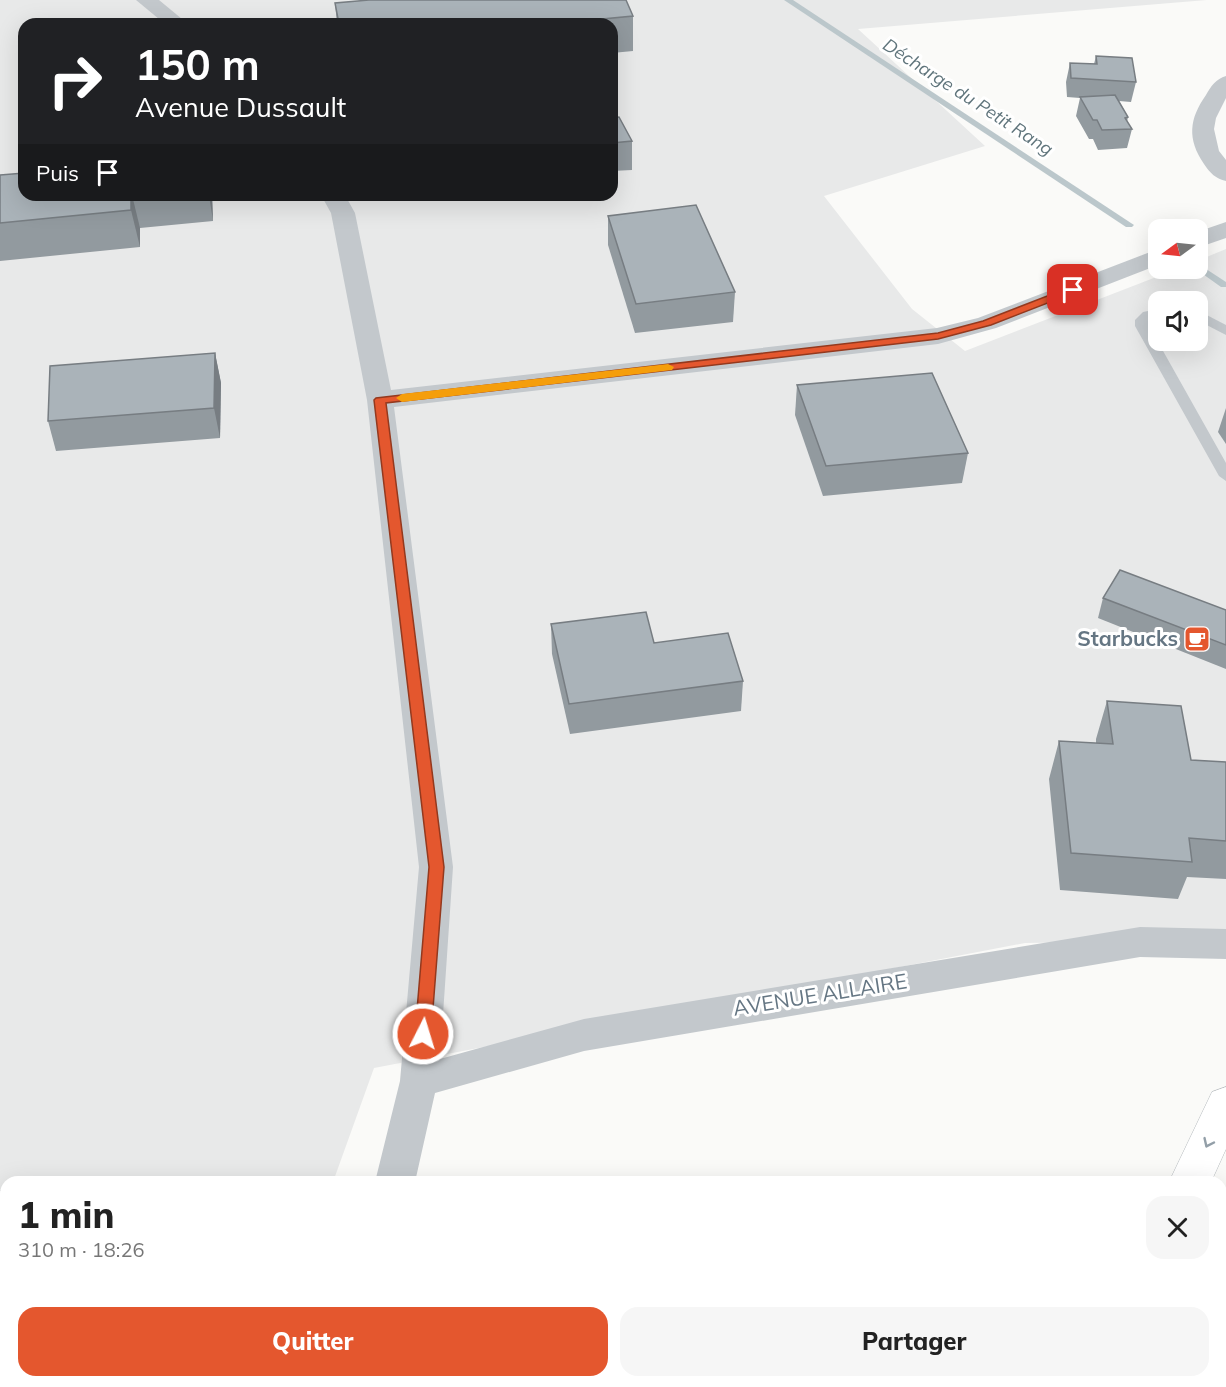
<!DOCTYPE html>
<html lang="fr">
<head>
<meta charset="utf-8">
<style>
  :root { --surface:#fff; --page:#f6f6f6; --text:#222; --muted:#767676; --accent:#e4572e }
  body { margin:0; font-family:Mulish,sans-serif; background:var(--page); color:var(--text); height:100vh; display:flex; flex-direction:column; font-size:22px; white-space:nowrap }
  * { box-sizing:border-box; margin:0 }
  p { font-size:20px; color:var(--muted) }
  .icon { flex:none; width:33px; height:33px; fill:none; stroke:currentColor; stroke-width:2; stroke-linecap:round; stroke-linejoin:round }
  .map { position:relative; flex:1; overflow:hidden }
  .panel { position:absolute; left:0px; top:1176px; width:1227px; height:212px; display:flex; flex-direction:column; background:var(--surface); border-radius:18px 18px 0 0; box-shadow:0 6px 24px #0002 }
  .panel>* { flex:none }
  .banner { position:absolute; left:18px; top:18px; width:600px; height:183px; border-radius:18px; box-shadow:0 6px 24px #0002; background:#202124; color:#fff; overflow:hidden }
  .needle { width:39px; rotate:255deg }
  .fabs { position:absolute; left:1148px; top:219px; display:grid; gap:12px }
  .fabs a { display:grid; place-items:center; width:60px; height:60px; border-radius:12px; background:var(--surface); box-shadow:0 6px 24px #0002; font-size:30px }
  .pin { position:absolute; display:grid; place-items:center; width:51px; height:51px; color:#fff; margin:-26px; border-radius:12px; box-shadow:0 3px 9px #0006 }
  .me { position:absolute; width:66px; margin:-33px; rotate:5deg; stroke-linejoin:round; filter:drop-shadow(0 0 4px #0008) }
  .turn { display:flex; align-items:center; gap:21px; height:126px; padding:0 18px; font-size:27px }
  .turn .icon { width:78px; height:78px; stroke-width:2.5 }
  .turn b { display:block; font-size:42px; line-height:51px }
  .then { display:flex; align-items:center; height:57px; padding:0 18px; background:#0003; gap:12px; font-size:22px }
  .round { display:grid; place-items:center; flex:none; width:63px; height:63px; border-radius:18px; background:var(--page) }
  .overview { display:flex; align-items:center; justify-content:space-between; height:102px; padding:0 18px }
  h1 { font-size:36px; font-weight:800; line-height:45px }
  .button { display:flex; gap:12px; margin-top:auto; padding:12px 18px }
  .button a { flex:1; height:69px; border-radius:18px; background:var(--accent); color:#fff; font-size:24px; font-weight:800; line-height:69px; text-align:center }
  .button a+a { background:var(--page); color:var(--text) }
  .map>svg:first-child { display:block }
  .built { fill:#e8e9e9; fill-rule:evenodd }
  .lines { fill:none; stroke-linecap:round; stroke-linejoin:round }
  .stream { fill:#bbc7cb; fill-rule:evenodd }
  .primary-casing { stroke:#b5babe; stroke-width:1 }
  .service { fill:#c3c8cc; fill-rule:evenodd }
  .minor { fill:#c3c8cc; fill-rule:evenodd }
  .tertiary { fill:#c3c8cc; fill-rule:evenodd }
  .primary { fill:#fff; fill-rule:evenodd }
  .wall { fill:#929a9f }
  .shaded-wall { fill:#777d82 }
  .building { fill:#aab3b9; stroke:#777d82; stroke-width:1.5 }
  .oneway { stroke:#939fa8 }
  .route { fill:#e4572e; stroke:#94391e; stroke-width:1.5 }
  .slow { fill:#f59e0b }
  .labels { text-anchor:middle; stroke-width:6; stroke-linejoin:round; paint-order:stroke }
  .far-water-label { font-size:18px; font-style:italic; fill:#60757c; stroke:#fff }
  .poi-label { font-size:21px; font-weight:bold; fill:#657683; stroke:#fff; text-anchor:end }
  .street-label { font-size:21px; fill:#657683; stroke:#fff }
</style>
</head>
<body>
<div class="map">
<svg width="1226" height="1387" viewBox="0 0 1226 1387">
  <rect width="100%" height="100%" fill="#fafaf8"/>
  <!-- built -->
  <path class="built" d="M 0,0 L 1207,0 L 858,29 L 985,146 L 824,196 L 912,309 L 965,351 L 1177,269 L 1197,268 L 1197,261 L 1226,249 L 1226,940 L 1025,943 L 374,1068 L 333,1182 L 6,1182 L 6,1195 L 0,1195 ZM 24,24 L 612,24 L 612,195 L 24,195 ZM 1158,302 L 1197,302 L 1197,340 L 1158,340 Z"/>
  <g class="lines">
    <!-- stream -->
    <g class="stream">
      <polygon points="784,0 793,0 1134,225 1132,227 1126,227"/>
      <polygon points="1203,267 1226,282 1226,287 1221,287 1200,272 1198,270"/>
    </g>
    <!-- primary casing -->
    <g class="primary-casing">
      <g id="primary">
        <polygon points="1226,1087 1226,1149 1211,1182 1169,1182 1212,1092"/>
        <polygon points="0,1191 6,1192 6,1230 0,1229"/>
        <polygon points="1226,1231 1226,1280 1221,1282 1221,1233"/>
        <polygon points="461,1382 513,1382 515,1387 463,1387"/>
        <polygon points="1074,1382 1119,1382 1117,1387 1072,1387"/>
        <polygon points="1147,1382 1191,1382 1189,1387 1145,1387"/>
      </g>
    </g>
    <!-- service -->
    <g class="service">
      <polygon points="1158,309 1158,317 1149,321 1149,326 1226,463 1226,481 1219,476 1135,326 1135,320 1143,312"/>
      <polygon points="1197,310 1226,325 1226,335 1197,320"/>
    </g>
    <!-- minor -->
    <g class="minor">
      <polygon points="136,0 159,0 188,24 165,24"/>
      <polygon points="321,195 345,195 355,213 391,390 937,328 978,318 1158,249 1158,265 996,328 938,344 394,407 453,867 440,1059 584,1019 1140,927 1226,929 1226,959 1140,957 584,1051 435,1093 415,1182 375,1182 400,1081 419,867 367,400 331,213"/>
      <polygon points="1226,222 1226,238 1197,248 1197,232"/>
    </g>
    <!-- tertiary -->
    <path class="tertiary" d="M 1226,76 L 1226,98 L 1216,118 L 1214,129 L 1219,151 L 1226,160 L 1226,181 C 1216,179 1210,173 1204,164 C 1187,139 1189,119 1206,95 C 1211,86 1216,79 1226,76 Z"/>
    <!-- primary -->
    <use href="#primary" class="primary"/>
  </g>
  <!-- wall -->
  <g class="wall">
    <polygon points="335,3 633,16 633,51 612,53 612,24 337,24"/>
    <polygon points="1096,56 1136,82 1131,102 1119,101 1128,117 1127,122 1132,129 1127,148 1098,150 1093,139 1089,139 1076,116 1080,98 1067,97 1066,82 1070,63 1094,64"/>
    <polygon points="612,118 632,141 632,170 612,171"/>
    <polygon points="0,175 24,195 212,195 213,221 140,228 140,247 0,261"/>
    <polygon points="608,216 735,292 733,322 635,333 608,245"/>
    <polygon points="215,353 221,383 220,438 56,451 48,421"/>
    <polygon points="797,385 968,453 962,483 823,496 795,415"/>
    <polygon points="1226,408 1226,444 1218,432"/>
    <polygon points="1103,598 1226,610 1226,669 1098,618"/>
    <polygon points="551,624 654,643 743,681 741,711 570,734 552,654"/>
    <polygon points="1107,701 1191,760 1226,762 1226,879 1187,877 1178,899 1060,890 1049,779 1059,741 1096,743 1096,739"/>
  </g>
  <!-- shaded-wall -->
  <g class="shaded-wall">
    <polygon points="131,195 132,195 140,228 140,247 131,210"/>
    <polygon points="209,195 212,195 213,221"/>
    <polygon points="215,353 221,383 220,438 214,408"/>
  </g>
  <!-- building -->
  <g class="building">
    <polygon points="369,0 626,0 633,16 550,24 339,24 335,3"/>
    <polygon points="1096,56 1132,58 1136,82 1071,78 1070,63 1097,64"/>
    <polygon points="1115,95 1128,117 1125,118 1132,129 1102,130 1097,120 1093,120 1080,97"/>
    <polygon points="619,117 632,141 612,143 612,118"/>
    <polygon points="24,173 24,195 131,195 131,210 0,223 0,175"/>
    <polygon points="696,205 735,292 636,304 608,216"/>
    <polygon points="215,353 214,408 48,421 50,366"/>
    <polygon points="932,373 968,453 826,466 797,385"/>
    <polygon points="1120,570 1226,610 1226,645 1103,598"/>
    <polygon points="646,612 654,643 728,633 743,681 569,704 551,624"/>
    <polygon points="1107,701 1181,706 1191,760 1226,762 1226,841 1189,838 1192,862 1071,853 1059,741 1113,744"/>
  </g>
  <!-- one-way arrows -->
  <defs><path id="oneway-chevron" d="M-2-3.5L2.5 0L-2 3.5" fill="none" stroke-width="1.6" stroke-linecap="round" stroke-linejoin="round" transform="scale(1.5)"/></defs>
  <use class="oneway" href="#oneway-chevron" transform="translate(1208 1143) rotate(115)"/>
  <!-- route -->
  <polygon class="route" points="1073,286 1076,287 1076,292 991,325 938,339 386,403 444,867 431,1034 429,1038 423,1040 417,1038 415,1034 429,867 374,400 376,398 938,333 983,321"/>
  <!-- slow -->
  <polygon class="slow" points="668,364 674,367 672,370 402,402 396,398 402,394"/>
  <!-- icons -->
  <defs>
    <g id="cafe-square" transform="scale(1.35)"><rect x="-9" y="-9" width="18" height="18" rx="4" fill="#e4572e" stroke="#fff"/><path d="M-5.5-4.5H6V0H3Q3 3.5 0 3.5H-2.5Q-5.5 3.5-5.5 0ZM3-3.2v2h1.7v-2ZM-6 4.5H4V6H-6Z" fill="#fff"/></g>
  </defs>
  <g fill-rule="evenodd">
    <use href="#cafe-square" x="1197" y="639"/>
  </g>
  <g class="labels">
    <!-- far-water labels -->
    <g class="far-water-label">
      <text transform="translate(968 97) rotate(33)" y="6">Décharge du Petit Rang</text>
    </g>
    <!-- poi labels -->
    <g class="poi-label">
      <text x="1178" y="646">Starbucks</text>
    </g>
    <!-- street labels -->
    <g class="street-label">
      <text transform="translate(820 995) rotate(-9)" y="7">AVENUE ALLAIRE</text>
    </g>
  </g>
</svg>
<div class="fabs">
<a><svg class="needle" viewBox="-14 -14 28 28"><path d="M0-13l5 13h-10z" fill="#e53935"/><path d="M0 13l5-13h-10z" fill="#767676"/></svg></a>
<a><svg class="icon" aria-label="sound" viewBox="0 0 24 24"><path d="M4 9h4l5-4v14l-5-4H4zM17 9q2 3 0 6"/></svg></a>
</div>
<div class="pin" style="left:1073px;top:290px;background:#d93025"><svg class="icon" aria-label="arrive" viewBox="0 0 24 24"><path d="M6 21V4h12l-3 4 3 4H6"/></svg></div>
<svg class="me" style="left:423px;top:1034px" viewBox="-20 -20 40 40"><circle r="17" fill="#e4572e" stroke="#fff" stroke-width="3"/><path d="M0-11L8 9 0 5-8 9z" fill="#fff"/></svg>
<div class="banner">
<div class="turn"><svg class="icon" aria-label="right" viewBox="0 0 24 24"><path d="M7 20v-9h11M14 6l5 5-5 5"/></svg><div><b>150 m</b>Avenue Dussault</div></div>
<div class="then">Puis<svg class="icon" aria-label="arrive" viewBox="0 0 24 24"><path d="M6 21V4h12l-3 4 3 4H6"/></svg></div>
</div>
<section class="panel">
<div class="overview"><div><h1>1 min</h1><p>310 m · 18:26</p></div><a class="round"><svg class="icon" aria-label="close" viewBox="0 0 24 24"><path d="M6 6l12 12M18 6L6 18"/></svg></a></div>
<div class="button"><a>Quitter</a><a>Partager</a></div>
</section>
</div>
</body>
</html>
